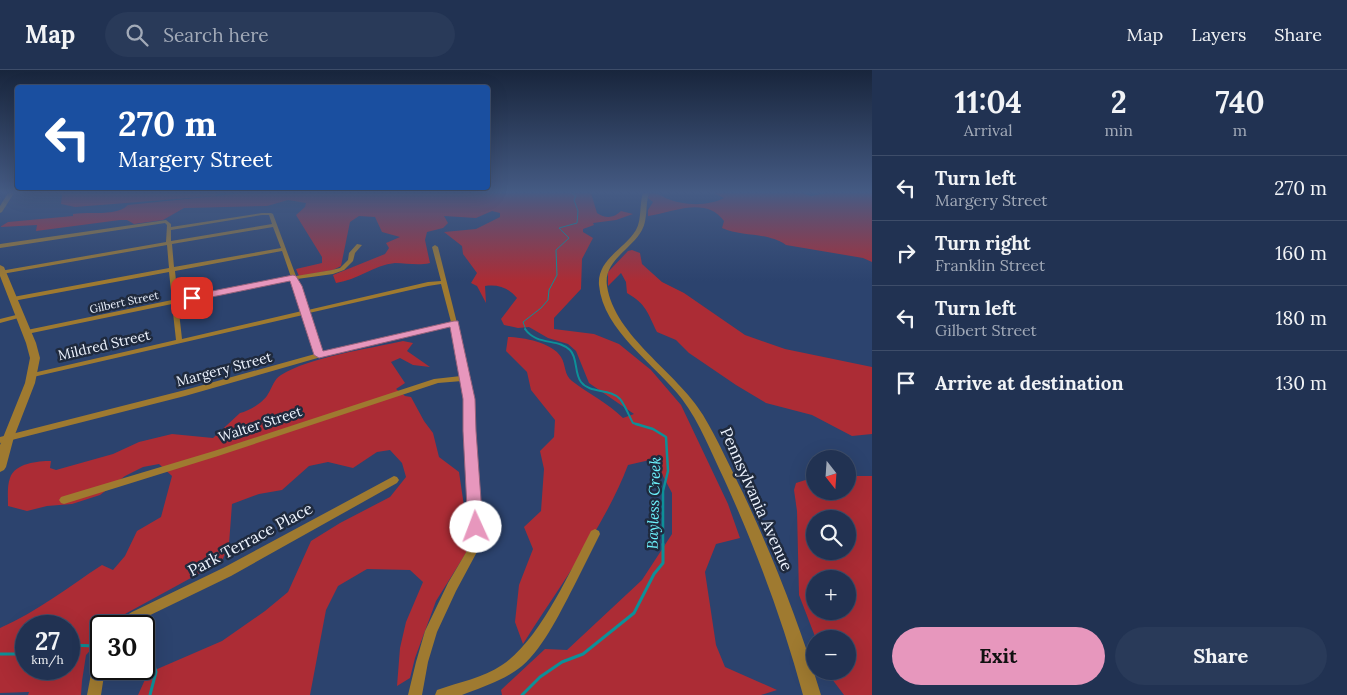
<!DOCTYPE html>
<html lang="en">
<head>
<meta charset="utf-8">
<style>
  :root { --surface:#213252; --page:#293a59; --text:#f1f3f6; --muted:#a2aab8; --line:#3e4d69; --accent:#e797bd }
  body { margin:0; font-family:Lora,serif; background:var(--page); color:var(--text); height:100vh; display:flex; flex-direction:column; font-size:19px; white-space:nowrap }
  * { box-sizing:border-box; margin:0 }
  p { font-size:16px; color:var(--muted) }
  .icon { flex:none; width:28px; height:28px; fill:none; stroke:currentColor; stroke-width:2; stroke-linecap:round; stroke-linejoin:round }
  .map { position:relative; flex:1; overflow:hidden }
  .sheet { display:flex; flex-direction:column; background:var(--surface); width:475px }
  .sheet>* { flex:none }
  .banner { position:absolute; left:15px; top:15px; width:475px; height:105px; border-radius:5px; box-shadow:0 5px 20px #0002,0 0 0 1px var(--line); background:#1a4fa0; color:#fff; overflow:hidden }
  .needle { width:32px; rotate:163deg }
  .tools { position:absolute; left:806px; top:380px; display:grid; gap:10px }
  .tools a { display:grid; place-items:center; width:50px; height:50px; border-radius:50%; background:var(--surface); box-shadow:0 5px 20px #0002,0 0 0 1px var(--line); font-size:25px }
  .speed { position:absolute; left:15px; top:545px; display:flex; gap:10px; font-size:25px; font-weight:700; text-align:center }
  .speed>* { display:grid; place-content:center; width:65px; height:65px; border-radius:50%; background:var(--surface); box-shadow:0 5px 20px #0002,0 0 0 1px var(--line); line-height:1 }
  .speed small { font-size:12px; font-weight:400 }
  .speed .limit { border:2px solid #111; border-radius:8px; background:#fff; color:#111 }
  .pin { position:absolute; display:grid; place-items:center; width:42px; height:42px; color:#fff; margin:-21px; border-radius:10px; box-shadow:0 2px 8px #0006 }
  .me { position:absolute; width:55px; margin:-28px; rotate:358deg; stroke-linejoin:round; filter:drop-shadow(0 0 4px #0008) }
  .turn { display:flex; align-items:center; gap:18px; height:105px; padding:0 20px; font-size:22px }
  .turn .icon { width:65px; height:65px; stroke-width:2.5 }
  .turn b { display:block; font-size:35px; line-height:42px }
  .eta { display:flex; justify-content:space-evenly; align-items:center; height:85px; text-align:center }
  .eta b { font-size:30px; font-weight:700; line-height:35px }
  .primary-button { display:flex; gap:10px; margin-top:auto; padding:10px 20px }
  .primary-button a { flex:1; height:58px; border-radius:30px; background:var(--accent); color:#111; font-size:20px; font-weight:700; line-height:58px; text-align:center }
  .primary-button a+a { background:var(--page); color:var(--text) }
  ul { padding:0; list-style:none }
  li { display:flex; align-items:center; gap:15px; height:65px; padding:0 20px; border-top:1px solid var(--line) }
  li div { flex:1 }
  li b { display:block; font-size:19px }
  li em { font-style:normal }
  header { display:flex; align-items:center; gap:30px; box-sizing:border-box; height:70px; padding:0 25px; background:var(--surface); border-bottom:1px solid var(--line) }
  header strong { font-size:24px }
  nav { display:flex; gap:28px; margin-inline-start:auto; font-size:18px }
  .search { width:350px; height:45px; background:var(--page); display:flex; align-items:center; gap:12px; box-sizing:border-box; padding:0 18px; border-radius:28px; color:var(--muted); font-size:19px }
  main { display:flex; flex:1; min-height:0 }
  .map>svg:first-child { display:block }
  .green { fill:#ac2c35; fill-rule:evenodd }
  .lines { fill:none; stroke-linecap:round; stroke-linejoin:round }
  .stream-far3 { stroke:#0d9098; stroke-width:1 }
  .stream-far2 { stroke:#0d9098; stroke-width:2 }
  .stream-far1 { stroke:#0d9098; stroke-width:2.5 }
  .stream { stroke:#0d9098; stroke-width:3 }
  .minor { fill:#9f7a30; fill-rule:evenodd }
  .tertiary { fill:#9f7a30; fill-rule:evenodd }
  .route { fill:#e797bd; stroke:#96627b }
  .labels { text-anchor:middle; stroke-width:5; stroke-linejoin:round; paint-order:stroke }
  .far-street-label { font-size:11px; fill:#edf3fe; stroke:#1f2a3e }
  .street-label { font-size:14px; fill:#edf3fe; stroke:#1f2a3e }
  .water-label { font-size:15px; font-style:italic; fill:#6cf1fb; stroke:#1f2a3e }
  .near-street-label { font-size:16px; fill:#edf3fe; stroke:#1f2a3e }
</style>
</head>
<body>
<header>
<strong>Map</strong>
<div class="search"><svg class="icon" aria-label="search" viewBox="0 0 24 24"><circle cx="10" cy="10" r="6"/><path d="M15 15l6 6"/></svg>Search here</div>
<nav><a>Map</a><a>Layers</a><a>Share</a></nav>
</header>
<main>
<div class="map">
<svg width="872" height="625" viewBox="0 0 872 625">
  <rect width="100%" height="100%" fill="#2c436e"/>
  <!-- green -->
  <g class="green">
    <polygon points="59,123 221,123 214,126 75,137 61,134 62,125"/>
    <path d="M 244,123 L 591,123 L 597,143 C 606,149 614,148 621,141 L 633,144 L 616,150 L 593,153 L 594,155 L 583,159 L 583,162 L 593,168 L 582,189 L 581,219 L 554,248 L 554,259 L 594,264 L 619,274 L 651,300 L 681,335 L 728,434 L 740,468 L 716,474 L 705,502 L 716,575 L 725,597 L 777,620 L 761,625 L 502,625 L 501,620 L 545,579 L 567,580 L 642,510 L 672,464 L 672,423 L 654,389 L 628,395 C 605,456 558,518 523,574 L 515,552 L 519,515 L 533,479 L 524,457 L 541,441 L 544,399 L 540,381 L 554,367 L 555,350 L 531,320 L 527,302 L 506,281 L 508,267 C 523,267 553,273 561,287 C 566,295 564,305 572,311 C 589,324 608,333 623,348 L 634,344 L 589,313 L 576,281 L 568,274 L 548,268 L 529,257 L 518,258 L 504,255 L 501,249 L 517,228 C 509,218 498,214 485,216 L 486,233 L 477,216 L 471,213 L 477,203 L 463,184 L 462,176 L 444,162 L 476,159 L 500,147 L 500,143 L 492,141 L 476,148 L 444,146 L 448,153 L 443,158 L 427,162 L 425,170 L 430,193 C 417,196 407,193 395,193 C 374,195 357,210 336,213 L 333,205 L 385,184 L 389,178 L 386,173 L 400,167 L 382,162 L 375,147 L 359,146 L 350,152 L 341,196 L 333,200 L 299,206 L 296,199 L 322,193 L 322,187 L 296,145 L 305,137 L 306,133 L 288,130 L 267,136 L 184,138 L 163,150 L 134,154 L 127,150 L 120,150 L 36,161 L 37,155 L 0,157 L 8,152 L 73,146 L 73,144 C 89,141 116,147 128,135 Z"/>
    <path d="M 650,123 C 659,123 661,126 668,129 C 685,136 709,136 724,128 L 714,123 L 802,123 L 811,126 L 827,123 L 872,123 L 872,192 L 863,188 L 786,175 C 767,162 743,167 722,158 L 724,151 C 706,126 674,142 648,146 L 648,140 L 653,132 L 648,128 Z"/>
    <path d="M 632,180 L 640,183 L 642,194 L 662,212 L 684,223 L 745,265 L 785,279 L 872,297 L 872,364 L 852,366 L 812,345 L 766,333 L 736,315 L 689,283 L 676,270 L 657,262 C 647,242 647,235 627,223 L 626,212 L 621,203 L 608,216 L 608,202 L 628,181 Z"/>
    <path d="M 403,271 L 413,273 L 407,281 L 430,297 L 413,295 L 400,288 L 391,292 L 405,313 L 396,319 L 405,326 L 411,327 L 424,351 L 433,363 L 439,387 L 459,402 L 468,463 L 466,483 L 436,531 L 415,588 L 410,608 L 397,616 L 400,578 L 406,552 L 423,512 L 410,500 L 367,499 L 338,516 L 326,540 L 310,625 L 138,625 L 148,603 L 222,571 L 265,541 L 288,522 L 311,471 L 340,453 L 390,427 L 406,407 L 402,393 L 390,380 L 377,382 L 353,398 L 328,392 L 309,396 L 282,420 L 259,424 L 232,434 L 229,474 L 222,491 L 125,544 L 113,556 L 101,556 L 101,569 L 86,585 L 82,611 L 81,625 L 28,625 L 29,622 L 0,623 L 0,558 C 37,542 68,517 102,495 L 113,500 L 125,486 L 137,461 L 161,447 L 172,406 L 159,394 L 143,397 L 125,406 L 100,425 L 72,434 L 47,436 L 27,441 L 8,436 C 8,427 7,416 10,408 C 15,393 38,391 51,391 L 50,398 L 56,400 L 113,384 L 139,372 L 172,364 L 213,368 L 240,343 C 249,341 264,332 268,324 C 272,318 274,309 281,305 C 310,287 368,279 403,271 ZM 26,556 L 69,556 L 69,599 L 26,599 Z"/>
    <path d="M 848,406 L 872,406 L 872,625 L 844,625 L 829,605 L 828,601 L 848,601 L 848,569 L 816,569 L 799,525 L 797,441 L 794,420 L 796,413 L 815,407 L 815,421 L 848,421 ZM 815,449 L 848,449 L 848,481 L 815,481 ZM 815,509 L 848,509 L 848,541 L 815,541 Z"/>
  </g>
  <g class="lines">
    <!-- stream-far3 -->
    <polyline class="stream-far3" points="526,260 523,252 541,238 548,230 549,220 557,205 556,180 569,168 559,158 577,153 578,141 574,130 576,126 572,123"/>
    <!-- stream-far2 -->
    <path class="stream-far2" d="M 525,259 C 537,276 558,268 570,280 C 578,288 574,303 581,312 C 590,324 610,318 620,329 C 625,335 629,346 633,353 L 640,355"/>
    <!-- stream-far1 -->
    <polyline class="stream-far1" points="636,354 653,359 666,367 668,401 663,421 663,475"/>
    <!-- stream -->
    <g class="stream">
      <polyline points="69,575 95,576"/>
      <polyline points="144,579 149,580 156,602 150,625"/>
      <polyline points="0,584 26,584"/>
      <polyline points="522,625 540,607 562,592 583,584 634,543 654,504 663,493 663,474"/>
    </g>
    <!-- minor -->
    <g class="minor">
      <path d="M 262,143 L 271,143 L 273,144 L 296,206 L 332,200 L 340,198 L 348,190 L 349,183 L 357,174 L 362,175 L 355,183 L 353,191 L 344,200 L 333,204 L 297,209 L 308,240 L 428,212 L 441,211 L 432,177 L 435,175 L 438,177 L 457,253 L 473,326 L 473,361 L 481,457 L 478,480 L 456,521 L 437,562 L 428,592 L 422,625 L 408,625 L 416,592 L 425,561 L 448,513 L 468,479 L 471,457 L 465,361 L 465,326 L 462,311 L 438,313 L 218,386 L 64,434 L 61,433 L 59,430 L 61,427 L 64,426 L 214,381 L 434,309 L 461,306 L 451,256 L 321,287 L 185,326 L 0,373 L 0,367 L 185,320 L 315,284 L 303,245 L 33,307 L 30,307 L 29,305 L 30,303 L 33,303 L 176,270 L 172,234 L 27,264 L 24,262 L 27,260 L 172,230 L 169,202 L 13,231 L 10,229 L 13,227 L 169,198 L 167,175 L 2,204 L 0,203 L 0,201 L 166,172 L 167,155 L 165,153 L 0,178 L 0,174 L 166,150 L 171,154 L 171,157 ZM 262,145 L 269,145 L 272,154 L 171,171 L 171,160 ZM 273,157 L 281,178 L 174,197 L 172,174 ZM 282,181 L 291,207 L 178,229 L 175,201 ZM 292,210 L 302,241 L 182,269 L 178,233 ZM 441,214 L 451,252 L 322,282 L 309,243 L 428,216 Z"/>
      <polygon points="20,244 22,245 22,247 0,253 0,249"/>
      <polygon points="394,406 397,407 399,410 397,413 231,506 140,550 130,556 114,556 116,552 132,542 223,498"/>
      <path d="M 595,459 L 599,461 L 600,464 C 592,480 584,496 576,512 C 562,539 544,577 522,596 C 506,609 486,616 467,623 L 462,625 L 435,625 L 437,620 C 459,612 483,608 502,595 C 540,570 570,501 591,461 Z"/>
      <polygon points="101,577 101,599 105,599 101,625 87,625 95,583 97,579"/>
    </g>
    <!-- tertiary -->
    <g class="tertiary">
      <polygon points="8,123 14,123 2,142 0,143 0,136"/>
      <path d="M 643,123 L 649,123 C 645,135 648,149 642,160 C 632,179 603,191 607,216 C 615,267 677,302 703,345 C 718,370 730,397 743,423 C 774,489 800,555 821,625 L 803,625 C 783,551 756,479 724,409 C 711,382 700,353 682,329 C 656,295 603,261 599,215 C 597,189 625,179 636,160 C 642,149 639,135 643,123 Z"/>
      <polygon points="0,195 4,197 36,273 40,288 35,313 14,367 6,397 4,400 0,402 0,375 25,313 30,288 26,273 0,206"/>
    </g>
  </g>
  <!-- sky -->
  <linearGradient id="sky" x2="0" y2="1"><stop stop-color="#18253c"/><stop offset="0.58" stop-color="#455b84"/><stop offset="1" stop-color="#455b84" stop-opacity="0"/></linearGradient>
  <rect width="872" height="211" fill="url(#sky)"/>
  <!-- route -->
  <polygon class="route" points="293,205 296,206 302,216 323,281 454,251 458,251 475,329 476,361 483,457 481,462 476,464 470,462 468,457 463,361 463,329 450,257 319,288 314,285 290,211 192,231 188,228 192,225"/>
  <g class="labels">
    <!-- far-street labels -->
    <g class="far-street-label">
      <text transform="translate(124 232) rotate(-12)" y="4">Gilbert Street</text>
    </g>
    <!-- street labels -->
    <g class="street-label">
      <text transform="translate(104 275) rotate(-13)" y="5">Mildred Street</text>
      <text transform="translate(224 299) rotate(-15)" y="5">Margery Street</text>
      <text transform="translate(260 354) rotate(-18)" y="5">Walter Street</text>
    </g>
    <!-- water labels -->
    <g class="water-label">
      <text transform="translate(654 433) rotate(-88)" y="5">Bayless Creek</text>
    </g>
    <!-- near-street labels -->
    <g class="near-street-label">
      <text transform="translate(757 429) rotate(66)" y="6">Pennsylvania Avenue</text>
      <text transform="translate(250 469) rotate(-28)" y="6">Park Terrace Place</text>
    </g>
  </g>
</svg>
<div class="tools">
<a><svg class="needle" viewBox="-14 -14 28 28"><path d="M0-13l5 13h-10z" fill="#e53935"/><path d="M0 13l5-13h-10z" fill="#a2aab8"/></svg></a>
<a><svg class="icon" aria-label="search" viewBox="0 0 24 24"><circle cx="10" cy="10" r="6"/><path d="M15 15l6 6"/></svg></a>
<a>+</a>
<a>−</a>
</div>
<div class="speed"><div>27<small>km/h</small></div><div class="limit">30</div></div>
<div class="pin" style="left:192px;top:228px;background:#d93025"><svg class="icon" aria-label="arrive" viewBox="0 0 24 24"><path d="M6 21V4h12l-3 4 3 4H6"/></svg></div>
<svg class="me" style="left:476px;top:457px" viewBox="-20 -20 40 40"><circle r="19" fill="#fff"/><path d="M0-13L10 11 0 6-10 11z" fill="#e797bd"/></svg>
<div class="banner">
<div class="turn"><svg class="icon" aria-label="left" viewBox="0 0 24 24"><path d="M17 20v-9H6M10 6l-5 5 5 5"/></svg><div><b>270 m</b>Margery Street</div></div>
</div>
</div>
<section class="sheet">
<div class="eta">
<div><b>11:04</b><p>Arrival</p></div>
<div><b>2</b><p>min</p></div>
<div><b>740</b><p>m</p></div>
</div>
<ul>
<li><svg class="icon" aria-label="left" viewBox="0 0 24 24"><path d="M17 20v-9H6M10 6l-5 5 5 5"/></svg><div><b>Turn left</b><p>Margery Street</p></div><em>270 m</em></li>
<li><svg class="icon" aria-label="right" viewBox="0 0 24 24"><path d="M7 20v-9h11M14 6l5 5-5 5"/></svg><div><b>Turn right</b><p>Franklin Street</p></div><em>160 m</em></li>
<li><svg class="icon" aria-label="left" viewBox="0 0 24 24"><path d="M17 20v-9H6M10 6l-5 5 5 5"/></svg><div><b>Turn left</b><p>Gilbert Street</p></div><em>180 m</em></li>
<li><svg class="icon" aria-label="arrive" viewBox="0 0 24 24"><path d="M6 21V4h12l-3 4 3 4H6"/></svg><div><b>Arrive at destination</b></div><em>130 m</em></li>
</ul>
<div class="primary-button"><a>Exit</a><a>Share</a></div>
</section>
</main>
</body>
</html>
